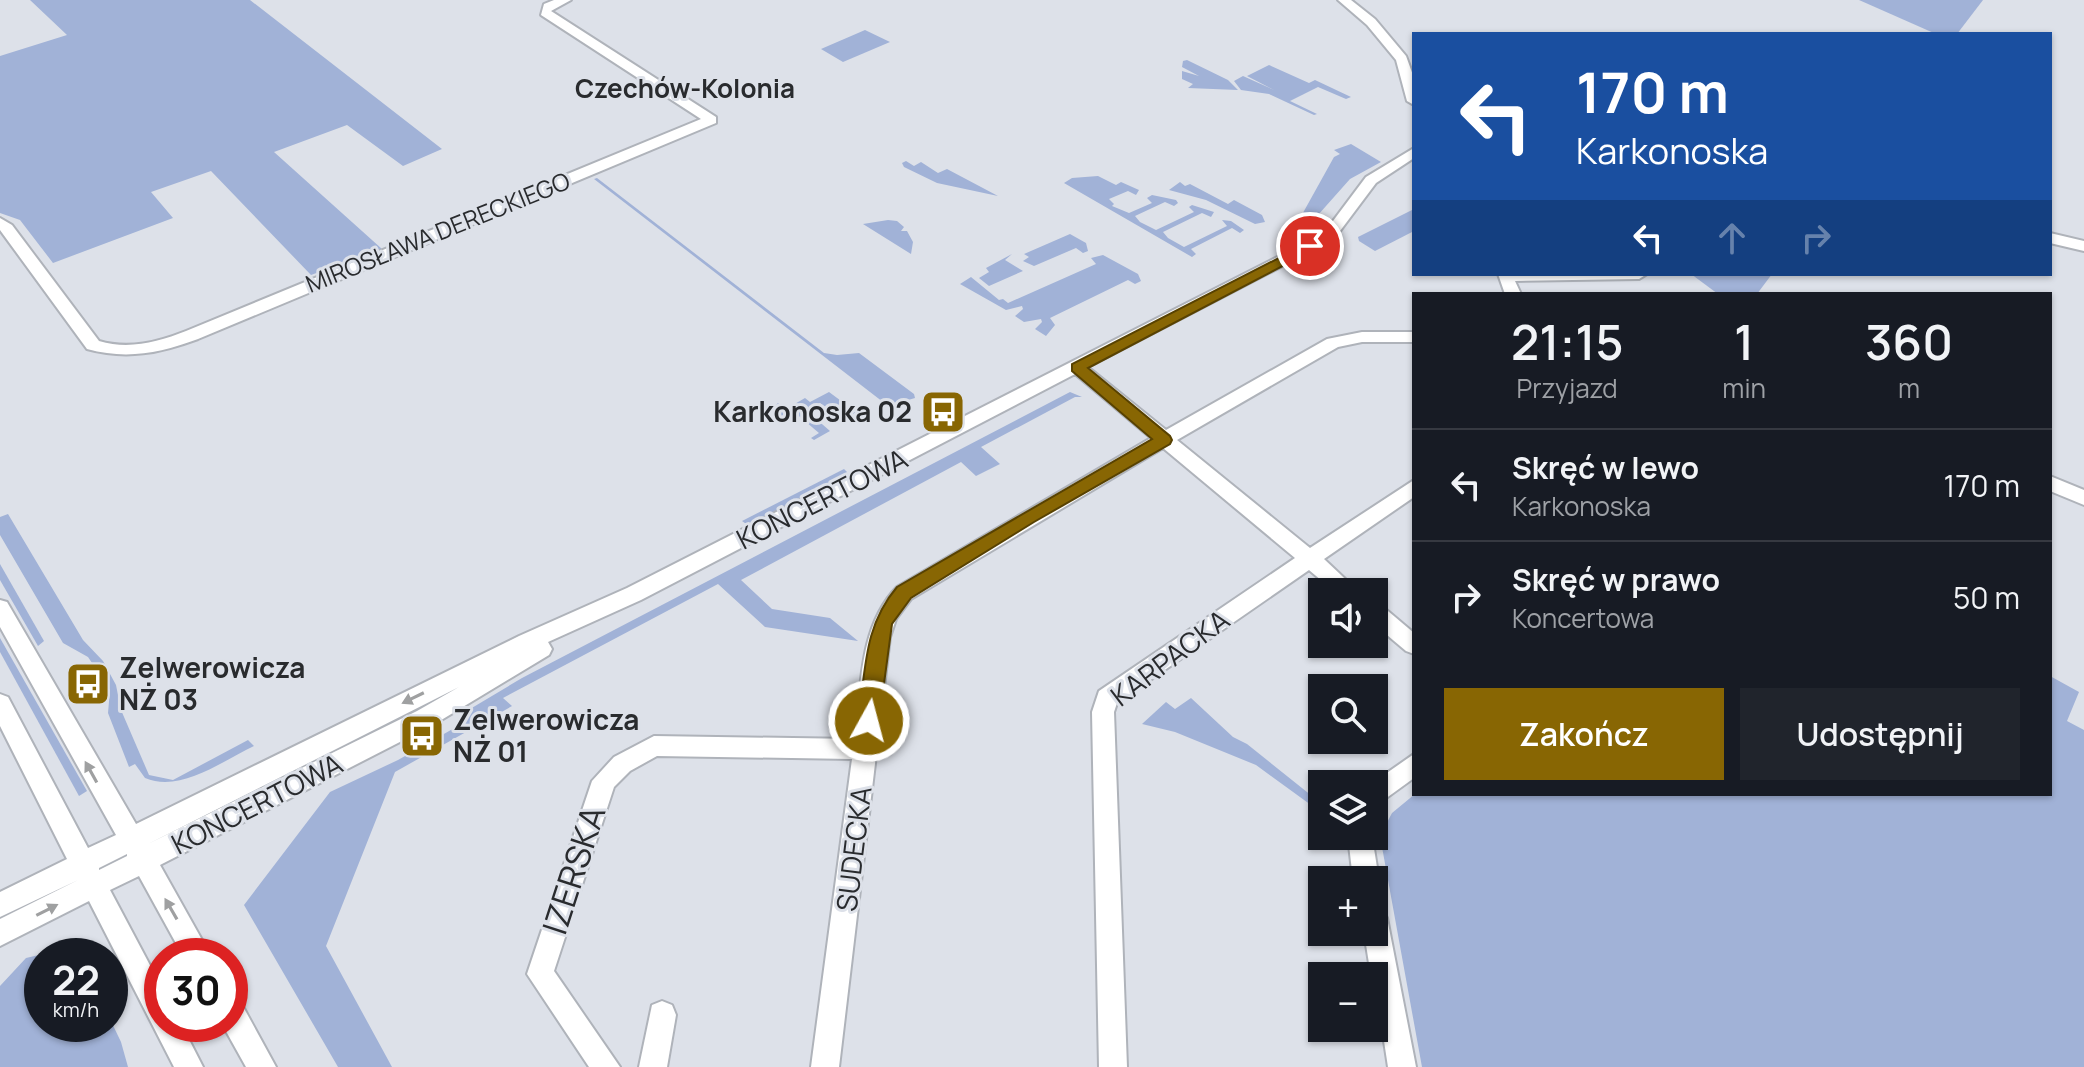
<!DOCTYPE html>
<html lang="pl">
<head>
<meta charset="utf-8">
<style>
  :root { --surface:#171b24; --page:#20242c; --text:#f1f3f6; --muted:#9ea1a6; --line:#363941; --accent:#886603 }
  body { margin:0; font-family:Manrope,sans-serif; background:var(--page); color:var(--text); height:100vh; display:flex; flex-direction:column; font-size:30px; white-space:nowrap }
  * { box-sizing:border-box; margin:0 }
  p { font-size:26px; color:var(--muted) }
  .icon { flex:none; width:44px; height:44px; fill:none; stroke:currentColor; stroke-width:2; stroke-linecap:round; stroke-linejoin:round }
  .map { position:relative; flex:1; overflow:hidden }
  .sheet { position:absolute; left:1412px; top:292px; width:640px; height:504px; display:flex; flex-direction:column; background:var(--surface); border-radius:0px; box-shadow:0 2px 6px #0004 }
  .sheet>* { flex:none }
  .hud { position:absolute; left:1412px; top:32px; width:640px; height:244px; border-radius:0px; box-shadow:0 2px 6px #0004; background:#1a4fa0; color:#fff; overflow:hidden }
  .controls { position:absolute; left:1308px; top:578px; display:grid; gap:16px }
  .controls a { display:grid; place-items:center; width:80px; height:80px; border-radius:0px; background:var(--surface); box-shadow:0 2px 6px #0004; font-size:40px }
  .speed { position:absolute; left:24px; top:938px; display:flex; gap:16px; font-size:40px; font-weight:700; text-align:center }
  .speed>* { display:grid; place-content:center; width:104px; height:104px; border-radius:50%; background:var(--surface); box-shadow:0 2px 6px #0004; line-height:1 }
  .speed small { font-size:20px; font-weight:400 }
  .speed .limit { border:12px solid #d22; background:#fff; color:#111 }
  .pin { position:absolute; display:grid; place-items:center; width:68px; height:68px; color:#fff; margin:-34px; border:4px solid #fff; border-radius:50%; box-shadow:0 2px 8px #0007 }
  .me { position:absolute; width:88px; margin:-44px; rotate:7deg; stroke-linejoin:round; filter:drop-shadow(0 0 6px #0008) }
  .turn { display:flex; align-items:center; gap:28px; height:168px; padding:0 32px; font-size:36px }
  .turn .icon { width:104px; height:104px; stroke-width:2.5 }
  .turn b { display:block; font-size:56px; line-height:68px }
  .lanes { display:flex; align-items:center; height:76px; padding:0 32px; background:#0003; justify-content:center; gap:40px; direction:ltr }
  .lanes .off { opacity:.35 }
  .eta { display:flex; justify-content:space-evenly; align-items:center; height:136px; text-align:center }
  .eta b { font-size:48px; font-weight:600; line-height:56px }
  .action { display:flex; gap:16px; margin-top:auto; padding:16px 32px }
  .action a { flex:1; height:92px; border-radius:0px; background:var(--accent); color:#fff; font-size:32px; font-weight:600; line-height:92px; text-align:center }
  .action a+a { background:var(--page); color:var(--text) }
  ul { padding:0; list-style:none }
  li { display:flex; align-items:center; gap:24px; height:112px; padding:0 32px; border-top:2px solid var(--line) }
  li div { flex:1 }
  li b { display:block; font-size:30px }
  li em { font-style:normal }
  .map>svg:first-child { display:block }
  .green { fill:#a1b2d7 }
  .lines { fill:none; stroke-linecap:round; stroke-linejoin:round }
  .minor-casing { stroke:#afb3ba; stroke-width:4 }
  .minor { fill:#fff; fill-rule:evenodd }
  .oneway { fill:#9fa0a1 }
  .route { fill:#886603; stroke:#584202; stroke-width:2 }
  .labels { text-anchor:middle; stroke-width:6; stroke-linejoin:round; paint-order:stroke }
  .far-street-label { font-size:24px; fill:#292b2e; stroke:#dde1e9 }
  .far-neighbourhood-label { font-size:26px; font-weight:bold; fill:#292b2e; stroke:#dde1e9 }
  .poi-label { font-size:28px; font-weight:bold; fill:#292b2e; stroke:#dde1e9; text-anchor:start }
  .street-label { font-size:28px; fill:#292b2e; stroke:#dde1e9 }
  .near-street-label { font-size:34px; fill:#292b2e; stroke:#dde1e9 }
</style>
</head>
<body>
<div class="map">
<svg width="2084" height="1067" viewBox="0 0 2084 1067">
  <rect width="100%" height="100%" fill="#dde1e9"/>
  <!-- green -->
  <g class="green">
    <polygon points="30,0 250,0 442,149 403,166 347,125 274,152 382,249 311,275 211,171 151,192 173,218 53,263 20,220 0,213 0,56 67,35"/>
    <polygon points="1859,0 1983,0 1957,34 1936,34"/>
    <polygon points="865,30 890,42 843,62 821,49"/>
    <polygon points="1187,60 1228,80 1238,90 1188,88 1193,84 1182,79 1182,71 1199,76 1182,67 1183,61"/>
    <polygon points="1269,65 1309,83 1315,80 1351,97 1346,99 1318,87 1290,101 1317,114 1314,115 1269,94 1241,90 1234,81 1243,76 1274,90 1247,76"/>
    <polygon points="1351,144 1381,162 1350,179 1310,224 1299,220 1334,157 1340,154 1334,150"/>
    <polygon points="906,161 914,166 921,162 938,173 947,169 998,196 937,183 904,167 902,163"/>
    <polygon points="1098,176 1116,185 1121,182 1139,190 1136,195 1128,191 1109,199 1114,204 1112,206 1129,213 1152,203 1147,198 1152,195 1176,200 1178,203 1174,206 1165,202 1135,216 1140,222 1156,230 1194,212 1189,207 1192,205 1214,212 1211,217 1202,213 1163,232 1168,238 1184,247 1227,226 1222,220 1231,221 1244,230 1240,233 1232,228 1191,249 1196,254 1192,257 1064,183 1072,178"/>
    <polygon points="597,178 824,353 837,355 859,353 914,394 915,398 891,405 883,402 594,179"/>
    <polygon points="1180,182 1185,186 1190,184 1228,204 1234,200 1262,215 1265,222 1255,224 1206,200 1169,190"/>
    <polygon points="1414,209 1414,231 1375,251 1359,241 1358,237"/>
    <polygon points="888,220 897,221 904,227 901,231 907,231 913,242 911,254 863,224"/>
    <polygon points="1070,234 1086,243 1088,251 1083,253 1076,248 1034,266 1023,261 1029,257 1024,254"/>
    <polygon points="1012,254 1005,260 1023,271 989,286 979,278 989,272 986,268"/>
    <polygon points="1103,255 1138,274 1141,281 1135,284 1128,280 1050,318 1055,325 1046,336 1035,329 1042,322 1041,319 1024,322 1015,316 1023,309 1022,306 1006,310 960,284 971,277 999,300 1003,299 1008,303 1096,264 1091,258"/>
    <polygon points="1691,274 1772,274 1757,294 1718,294"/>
    <polygon points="829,392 856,412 844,420 820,403 807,411 830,431 814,440 811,438 819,433 793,411 781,416 772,409 778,403 786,409 805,398 810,402"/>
    <polygon points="1070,392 1082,397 1075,397 981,447 1000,464 976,476 961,462 741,580 772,609 830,618 858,641 765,627 718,584 503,698 512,706 395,772 326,946 392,1067 338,1067 244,905 330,792 398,760 465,722 460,715 522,678"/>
    <polygon points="844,469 847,472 837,481 749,526 742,521"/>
    <path d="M 8,514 L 83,640 L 103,661 L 116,685 L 121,710 L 149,775 L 173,780 L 248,740 L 254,746 C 222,761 181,793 145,778 L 135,764 L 129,767 L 108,713 L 110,690 L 88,657 L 63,643 L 0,535 L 0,517 Z"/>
    <polygon points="0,564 44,641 38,646 0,580"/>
    <polygon points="0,638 87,791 79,796 0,652"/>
    <polygon points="2050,676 2079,692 2067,721 2084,730 2084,1067 1422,1067 1380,836 1392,813 1415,794 2050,794"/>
    <polygon points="1191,698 1233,737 1247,744 1322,804 1322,813 1256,765 1175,732 1142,724 1166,702 1175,709"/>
    <polygon points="56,951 73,956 42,956 42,1024 110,1024 110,1019 121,1042 128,1067 0,1067 0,986 26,958"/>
  </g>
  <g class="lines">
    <!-- minor casing -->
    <g class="minor-casing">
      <g id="minor">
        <path d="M 554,0 L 571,0 L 551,11 L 716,117 L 716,123 L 198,339 C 160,353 127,360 87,349 L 0,230 L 0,218 L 12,225 L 99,341 C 129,350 158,342 186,331 L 701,119 L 541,15 L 544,4 Z"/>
        <polygon points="1338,0 1351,0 1375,19 1406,56 1414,78 1414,105 1407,101 1396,60 1367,25"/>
        <path d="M 1414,148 L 1414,158 L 1376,183 L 1340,231 L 1315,249 L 1088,367 L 1166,430 L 1327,339 L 1362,332 L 1414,332 L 1414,342 L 1362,342 L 1338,347 L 1177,440 L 1310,548 L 1414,480 L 1414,497 L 1324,559 L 1359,592 L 1335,592 L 1309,570 L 1117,703 L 1114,712 L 1127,1067 L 1099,1067 L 1092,712 L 1099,691 L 1295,558 L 1163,448 L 911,599 L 896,619 L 890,637 L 839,1067 L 811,1067 L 852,759 L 657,756 L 630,771 L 614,787 L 554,971 L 620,1067 L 589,1067 L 527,974 L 592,781 L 614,757 L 654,736 L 855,739 C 861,688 859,626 897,587 L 1151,438 L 1075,374 L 641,600 L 548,642 L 552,649 L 549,655 L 433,725 L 160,865 L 211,956 L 183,956 L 139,876 L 110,890 L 162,988 L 162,1024 L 181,1024 L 203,1067 L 174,1067 L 89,901 L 0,946 L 0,919 L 78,880 L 0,917 L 0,892 L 67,859 L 0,726 L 0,694 L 8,697 L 88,848 L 116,835 L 0,627 L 0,600 L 7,602 L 136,824 L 519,636 L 627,588 L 1305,243 L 1330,225 L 1366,177 ZM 459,687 L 417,711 L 148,844 ZM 127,854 L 127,856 L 99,870 L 99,868 Z"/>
        <polygon points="2050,233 2084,241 2084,251 2050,243"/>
        <polygon points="1498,274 1647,274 1639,279 1515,281 1521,294 1505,294"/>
        <polygon points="2050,476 2084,490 2084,505 2050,491"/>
        <polygon points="1374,604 1382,606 1414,633 1414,654 1406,651 1374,624"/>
        <polygon points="1414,754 1414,778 1374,807 1374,784 1371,784"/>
        <polygon points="1348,836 1372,836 1379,880 1375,888 1374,880 1353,880"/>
        <polygon points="1374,905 1383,909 1387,918 1416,1067 1388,1067 1374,976 1371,976 1364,932 1374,932"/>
        <polygon points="230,997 240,1001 276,1067 246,1067 222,1024 230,1024"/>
        <polygon points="662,1001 672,1005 676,1015 667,1067 639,1067 652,1005"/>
      </g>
    </g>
    <!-- minor -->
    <use href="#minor" class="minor"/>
  </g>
  <!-- one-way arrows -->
  <defs><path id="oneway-solid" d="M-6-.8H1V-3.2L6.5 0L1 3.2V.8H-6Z" transform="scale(2)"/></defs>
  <g class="oneway">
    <use href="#oneway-solid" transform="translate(413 698) rotate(154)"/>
    <use href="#oneway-solid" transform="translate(91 772) rotate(-119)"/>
    <use href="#oneway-solid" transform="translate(171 909) rotate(-120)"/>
    <use href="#oneway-solid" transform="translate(47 910) rotate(-27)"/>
  </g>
  <!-- route -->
  <path class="route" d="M 1310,242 L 1315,243 L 1315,249 L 1088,368 L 1170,436 L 1172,440 L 1170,444 L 1034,522 L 911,598 L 892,624 L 879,721 L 876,728 L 869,730 L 861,728 L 858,721 C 866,671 863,627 897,587 L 1152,439 L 1072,371 L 1072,364 Z"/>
  <!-- icons -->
  <defs>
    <g id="bus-square" transform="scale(2.3)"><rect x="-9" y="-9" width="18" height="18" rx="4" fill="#886603" stroke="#dde1e9"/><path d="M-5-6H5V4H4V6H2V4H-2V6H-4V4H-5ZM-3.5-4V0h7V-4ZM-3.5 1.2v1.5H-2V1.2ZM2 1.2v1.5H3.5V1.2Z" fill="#fff"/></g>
  </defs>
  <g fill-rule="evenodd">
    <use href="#bus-square" x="943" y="412"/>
    <use href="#bus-square" x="88" y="684"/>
    <use href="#bus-square" x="422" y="736"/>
  </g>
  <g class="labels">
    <!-- far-street labels -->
    <g class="far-street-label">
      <text transform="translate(438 233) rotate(-22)" y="8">MIROSŁAWA DERECKIEGO</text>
    </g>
    <!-- far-neighbourhood labels -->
    <g class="far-neighbourhood-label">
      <text x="685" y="98">Czechów-Kolonia</text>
    </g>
    <!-- poi labels -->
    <g class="poi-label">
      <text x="912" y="422" text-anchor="end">Karkonoska 02</text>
      <text x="119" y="678">Zelwerowicza<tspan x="119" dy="32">NŻ 03</tspan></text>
      <text x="453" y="730">Zelwerowicza<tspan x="453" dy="32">NŻ 01</tspan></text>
    </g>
    <!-- street labels -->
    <g class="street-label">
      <text transform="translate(822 499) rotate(-27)" y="10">KONCERTOWA</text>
      <text transform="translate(1170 658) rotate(-37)" y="10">KARPACKA</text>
      <text transform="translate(257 804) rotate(-27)" y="10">KONCERTOWA</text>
      <text transform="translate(854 849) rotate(-83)" y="10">SUDECKA</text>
    </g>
    <!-- near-street labels -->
    <g class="near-street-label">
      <text transform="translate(574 870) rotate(-72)" y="12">IZERSKA</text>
    </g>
  </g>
</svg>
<div class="controls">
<a><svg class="icon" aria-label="sound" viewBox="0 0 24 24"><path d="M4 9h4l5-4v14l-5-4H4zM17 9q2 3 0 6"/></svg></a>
<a><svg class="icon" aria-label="search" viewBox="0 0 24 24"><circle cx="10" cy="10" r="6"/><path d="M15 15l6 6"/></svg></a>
<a><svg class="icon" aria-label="layers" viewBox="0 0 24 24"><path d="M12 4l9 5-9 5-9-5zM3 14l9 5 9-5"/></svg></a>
<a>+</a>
<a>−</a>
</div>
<div class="speed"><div>22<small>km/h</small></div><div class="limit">30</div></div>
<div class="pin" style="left:1310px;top:246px;background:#d93025"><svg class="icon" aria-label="arrive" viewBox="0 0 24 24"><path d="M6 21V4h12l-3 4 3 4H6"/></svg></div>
<svg class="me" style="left:869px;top:721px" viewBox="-20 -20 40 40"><circle r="17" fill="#886603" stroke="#fff" stroke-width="3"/><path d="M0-11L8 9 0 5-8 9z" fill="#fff"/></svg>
<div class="hud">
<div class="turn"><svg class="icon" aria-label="left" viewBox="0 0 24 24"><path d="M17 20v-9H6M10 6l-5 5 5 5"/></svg><div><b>170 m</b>Karkonoska</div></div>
<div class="lanes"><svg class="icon" aria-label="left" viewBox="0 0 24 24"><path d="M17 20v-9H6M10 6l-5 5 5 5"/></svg><svg class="icon off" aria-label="ahead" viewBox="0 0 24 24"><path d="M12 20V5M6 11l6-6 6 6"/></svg><svg class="icon off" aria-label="right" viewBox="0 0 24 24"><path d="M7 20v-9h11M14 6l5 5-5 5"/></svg></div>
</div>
<section class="sheet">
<div class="eta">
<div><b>21:15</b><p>Przyjazd</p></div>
<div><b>1</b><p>min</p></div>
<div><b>360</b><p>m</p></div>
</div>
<ul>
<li><svg class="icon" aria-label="left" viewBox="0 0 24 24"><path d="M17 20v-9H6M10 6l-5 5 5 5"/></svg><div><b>Skręć w lewo</b><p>Karkonoska</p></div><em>170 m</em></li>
<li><svg class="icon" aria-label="right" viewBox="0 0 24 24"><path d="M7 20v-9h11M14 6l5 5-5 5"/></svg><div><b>Skręć w prawo</b><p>Koncertowa</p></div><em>50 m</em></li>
</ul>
<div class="action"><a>Zakończ</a><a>Udostępnij</a></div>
</section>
</div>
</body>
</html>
